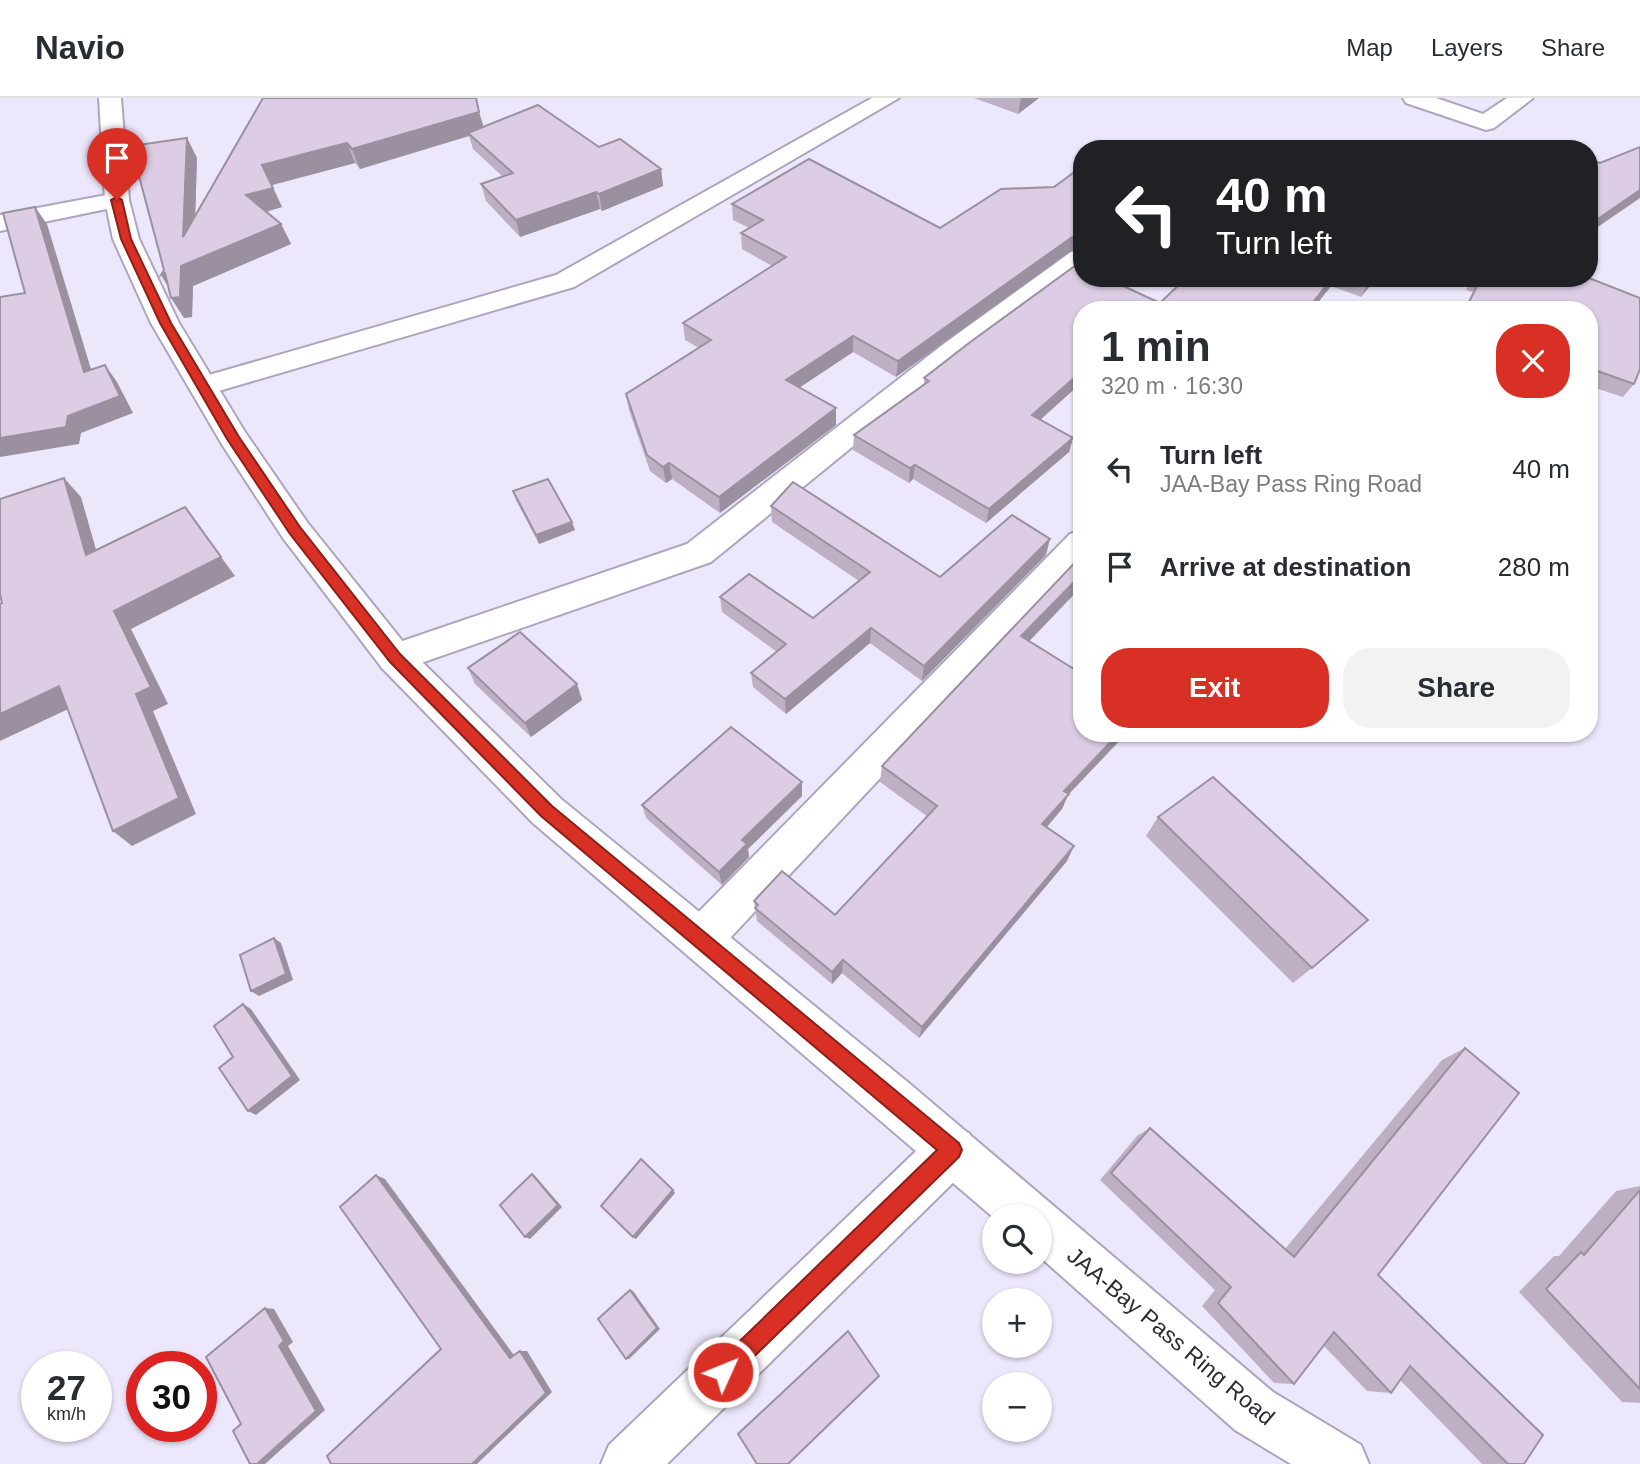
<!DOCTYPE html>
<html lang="en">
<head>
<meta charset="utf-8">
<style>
  :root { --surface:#fff; --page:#f2f2f3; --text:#2b2b33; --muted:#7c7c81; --line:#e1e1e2; --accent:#d93025 }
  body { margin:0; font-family:Arial,sans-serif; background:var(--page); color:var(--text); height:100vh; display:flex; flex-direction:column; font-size:26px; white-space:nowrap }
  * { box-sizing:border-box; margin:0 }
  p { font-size:23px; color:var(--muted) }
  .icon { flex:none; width:38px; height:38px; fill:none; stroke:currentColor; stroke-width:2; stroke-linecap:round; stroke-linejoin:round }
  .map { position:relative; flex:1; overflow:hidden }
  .panel { position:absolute; left:1073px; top:203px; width:525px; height:441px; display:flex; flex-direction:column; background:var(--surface); border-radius:28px; box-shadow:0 2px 5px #0004 }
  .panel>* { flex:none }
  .hud { position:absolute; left:1073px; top:42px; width:525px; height:147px; border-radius:28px; box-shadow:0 2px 5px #0004; background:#202124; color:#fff; overflow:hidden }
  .controls { position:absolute; left:982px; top:1106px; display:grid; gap:14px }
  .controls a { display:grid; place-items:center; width:70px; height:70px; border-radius:50%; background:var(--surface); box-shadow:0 2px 5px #0004; font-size:35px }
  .speed { position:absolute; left:21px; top:1253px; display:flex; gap:14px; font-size:35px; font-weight:700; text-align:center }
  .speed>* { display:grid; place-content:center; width:91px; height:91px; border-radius:50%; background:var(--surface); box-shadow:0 2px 5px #0004; line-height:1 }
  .speed small { font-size:18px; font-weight:400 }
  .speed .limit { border:10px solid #d22; background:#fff; color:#111 }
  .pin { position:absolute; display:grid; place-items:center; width:60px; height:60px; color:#fff; margin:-72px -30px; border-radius:50% 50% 50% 0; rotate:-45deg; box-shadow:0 0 7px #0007 }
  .pin .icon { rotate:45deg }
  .me { position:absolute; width:77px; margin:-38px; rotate:46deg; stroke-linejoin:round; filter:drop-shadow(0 0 5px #0008) }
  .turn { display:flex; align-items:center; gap:24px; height:147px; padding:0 28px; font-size:32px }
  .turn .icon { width:91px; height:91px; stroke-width:2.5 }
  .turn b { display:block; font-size:49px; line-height:60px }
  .round { display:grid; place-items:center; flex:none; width:74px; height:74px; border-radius:28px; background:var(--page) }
  .headline { display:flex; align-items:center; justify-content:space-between; height:119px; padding:0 28px }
  h1 { font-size:42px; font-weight:700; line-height:52px }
  .button { display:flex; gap:14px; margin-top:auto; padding:14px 28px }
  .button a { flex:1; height:80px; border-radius:28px; background:var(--accent); color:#fff; font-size:28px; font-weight:700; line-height:80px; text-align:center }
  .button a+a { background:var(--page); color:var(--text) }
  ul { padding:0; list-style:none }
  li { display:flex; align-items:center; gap:21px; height:98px; padding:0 28px }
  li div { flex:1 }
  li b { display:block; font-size:26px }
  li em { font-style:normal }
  header { display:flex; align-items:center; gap:42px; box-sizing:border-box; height:98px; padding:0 35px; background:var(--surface); border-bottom:2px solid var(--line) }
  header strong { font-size:33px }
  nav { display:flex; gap:38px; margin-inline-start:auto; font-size:24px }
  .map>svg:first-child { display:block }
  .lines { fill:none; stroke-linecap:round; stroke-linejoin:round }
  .minor-casing { stroke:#ada5bd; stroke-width:4 }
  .highway-casing { stroke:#ada5bd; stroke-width:4 }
  .minor { fill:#fff; fill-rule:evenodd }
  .highway { fill:#fff; fill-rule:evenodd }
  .wall { fill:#bdb0c5 }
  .shaded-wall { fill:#9a90a0 }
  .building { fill:#dccde5; stroke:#9a90a0; stroke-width:2 }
  .route { fill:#d93025; stroke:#8d1f18; stroke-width:2 }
  .labels { text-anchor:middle; stroke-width:7; stroke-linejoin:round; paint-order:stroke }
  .near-street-label { font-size:23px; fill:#2e2b35; stroke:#fff }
</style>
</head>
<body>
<header>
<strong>Navio</strong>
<nav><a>Map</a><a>Layers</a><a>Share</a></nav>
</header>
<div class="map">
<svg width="1640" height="1366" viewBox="0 0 1640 1366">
  <rect width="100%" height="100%" fill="#ede7fc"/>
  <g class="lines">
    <!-- minor casing -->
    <g class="minor-casing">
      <g id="minor">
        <polygon points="872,0 899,0 574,189 205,297 195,295 190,288 195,281 556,177"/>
        <polygon points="1403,0 1436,0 1483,16 1507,0 1533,0 1494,30 1486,32 1406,5"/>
        <polygon points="117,95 126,97 129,102 126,107 0,133 0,117"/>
        <polygon points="1082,153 1082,171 965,257 711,464 395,574 382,570 377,560 382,550 687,446 945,245 1071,154"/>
        <polygon points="1082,432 1082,465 716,855 701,861 686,855 680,841 686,827 1070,436"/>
        <polygon points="952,1028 969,1035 976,1052 969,1069 667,1366 601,1366 609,1347 935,1035"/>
      </g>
    </g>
    <!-- highway casing -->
    <g class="highway-casing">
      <polygon id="highway" points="99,0 121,0 129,102 139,141 179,225 245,334 307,424 408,550 561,701 910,986 1273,1294 1361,1347 1369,1366 1291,1366 1235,1332 1040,1159 1040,1118 994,1120 533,725 382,570 283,440 223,348 151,225 113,141 105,102"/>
    </g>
    <!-- minor -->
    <use href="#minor" class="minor"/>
    <!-- highway -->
    <use href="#highway" class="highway"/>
  </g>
  <!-- wall -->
  <g class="wall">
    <polygon points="263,0 483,29 599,49 661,71 663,88 602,113 600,111 520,139 486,103 481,86 503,79 473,51 469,38 360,71 355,65 272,87 282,109 267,114 281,126 291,146 193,188 192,219 184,220 164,172 187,40 197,60 195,117"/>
    <polygon points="974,0 1039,0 1018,16"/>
    <polygon points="732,106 940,130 1074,151 896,279 853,254 800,289 836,327 720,415 672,381 666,385 650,373 629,312 626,296 699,250 685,242 683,225 772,168 742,151 741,135 749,130 733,122"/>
    <polygon points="1076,167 1082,169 1082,180 1106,180 1160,205 1186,180 1376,180 1361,199 1331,188 1312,212 1082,212 1082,284 1040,322 1073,340 1069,354 986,425 913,381 909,385 853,352 854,337 924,287 924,280 969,245"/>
    <polygon points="1472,180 1589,180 1634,286 1623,299 1589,288 1589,212 1464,212 1473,194 1466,192"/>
    <polygon points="513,393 575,432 539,446 516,402"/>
    <polygon points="771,408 940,479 1046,457 922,583 870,545 786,616 753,589 751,575 777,554 722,514 720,499 813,520 859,483 772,424"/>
    <polygon points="1082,457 1082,488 1029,543 1068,697 1062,711 1047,729 1067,763 919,940 842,875 832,886 757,823 754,803 835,817 928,719 880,684 882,668"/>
    <polygon points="468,570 577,586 582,602 531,639 475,586"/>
    <polygon points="802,684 802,698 748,751 749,759 722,787 646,720 642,707"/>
    <polygon points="1158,719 1312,870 1293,885 1146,738"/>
    <polygon points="1465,950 1378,1177 1508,1366 1482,1366 1400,1282 1391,1295 1367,1293 1323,1247 1294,1286 1274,1285 1202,1208 1215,1192 1100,1082 1137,1038 1150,1030 1285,1151 1442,962"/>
    <polygon points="1640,1088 1640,1305 1622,1304 1519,1194 1554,1158 1559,1158 1616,1093"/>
  </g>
  <!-- shaded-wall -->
  <g class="shaded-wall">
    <polygon points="1021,0 1039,0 1018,16"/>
    <polygon points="479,14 485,33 468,35 469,38 360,71 352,51"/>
    <polygon points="187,40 197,60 194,159 183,139"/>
    <polygon points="347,45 355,65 272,87 262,67"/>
    <polygon points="661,71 663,88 602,113 599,96"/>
    <polygon points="273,90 282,109 256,116 246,97"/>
    <polygon points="1640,92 1640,100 1589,135 1589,127"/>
    <polygon points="596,94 600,111 520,139 516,122"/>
    <polygon points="35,109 47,126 97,291 84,274"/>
    <polygon points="281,126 291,146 193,188 192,219 184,220 171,200 181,168"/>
    <polygon points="1082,132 1082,145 1074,151 896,279 898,263"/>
    <polygon points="165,175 173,197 161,177"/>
    <polygon points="1332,180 1335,180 1331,188 1312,212 1307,212"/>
    <polygon points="1372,180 1376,180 1361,199 1369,185"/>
    <polygon points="853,238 853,254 787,298 786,282"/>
    <polygon points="105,267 117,284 133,315 81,335 79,346 0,359 0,340 68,318"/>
    <polygon points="1082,273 1082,284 1029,332 1032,317"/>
    <polygon points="836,310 836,327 720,415 719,399"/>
    <polygon points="1073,340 1069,354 986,425 989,411"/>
    <polygon points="669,365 672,381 666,385 663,369"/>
    <polygon points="915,367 913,381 909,385 910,370"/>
    <polygon points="64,380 81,399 103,476 86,457"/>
    <polygon points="572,424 575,432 539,446 536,437"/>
    <polygon points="1050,441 1046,457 922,583 924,568"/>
    <polygon points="221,459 235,478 131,531 168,606 153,613 196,716 132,748 113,733 136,596 114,513"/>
    <polygon points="1082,476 1082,488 1016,557 1021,538"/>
    <polygon points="871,530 870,545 786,616 785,601"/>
    <polygon points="577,586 582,602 531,639 525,625"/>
    <polygon points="59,588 79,606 0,643 0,616"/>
    <polygon points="1119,635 1127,635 1068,697 1062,711 1036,741 1042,726 1064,693"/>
    <polygon points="802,684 802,698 748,751 749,759 722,787 719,774 742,742"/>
    <polygon points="1074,748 1067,763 919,940 922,929"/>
    <polygon points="274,840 281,845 293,882 259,898 251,893"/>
    <polygon points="843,862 842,875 832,886 832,874"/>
    <polygon points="243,906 251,911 300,982 256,1017 248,1013"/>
    <polygon points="532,1076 536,1079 562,1109 530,1141 525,1139"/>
    <polygon points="376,1077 385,1081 516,1260 510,1260"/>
    <polygon points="673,1092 675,1095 636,1141 633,1139"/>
    <polygon points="630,1192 633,1193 660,1231 629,1261 626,1261"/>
    <polygon points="265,1210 274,1211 293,1244 288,1248 325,1312 265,1366 257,1366 279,1248"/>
    <polygon points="520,1253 527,1253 552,1294 477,1366 472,1366"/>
  </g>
  <!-- building -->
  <g class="building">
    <polygon points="263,0 476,0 479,14 352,51 347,45 262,67 273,90 246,97 281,126 181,168 180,199 171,200 165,175 161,177 164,172 131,48 187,40 183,139"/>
    <polygon points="538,7 599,49 620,41 661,71 599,96 596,94 516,122 481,86 513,75 468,35"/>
    <polygon points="1640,49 1640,92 1589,127 1589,61 1600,65"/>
    <polygon points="809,61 940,130 1001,91 1054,89 1080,70 1082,71 1082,132 898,263 853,238 786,282 836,310 719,399 669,365 663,369 647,357 626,296 711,242 683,225 786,159 741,135 763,122 732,106"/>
    <polygon points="35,109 84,274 105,267 120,298 68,318 66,329 0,340 0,199 25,195 3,115"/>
    <polygon points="1076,167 1082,169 1082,180 1106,180 1160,205 1186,180 1332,180 1307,212 1082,212 1082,273 1032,317 1073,340 989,411 915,367 910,370 854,337 929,283 924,280 969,245"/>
    <polygon points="1357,180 1372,180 1369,185"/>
    <polygon points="1481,180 1589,180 1640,200 1640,271 1634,286 1589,270 1589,212 1465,212"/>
    <polygon points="64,380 86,457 185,409 221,459 114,513 151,589 136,596 179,700 113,733 59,588 0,616 0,506 2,505 0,496 0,401"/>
    <polygon points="548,381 572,424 536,437 513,393"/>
    <polygon points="793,384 940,479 1012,417 1050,441 924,568 871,530 785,601 751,575 786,546 720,499 749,476 813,520 870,474 771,408"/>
    <polygon points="1082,457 1082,476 1021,538 1082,576 1082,635 1119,635 1064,693 1069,696 1042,726 1074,748 922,929 843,862 832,874 755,810 758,807 754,803 782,773 835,817 937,708 882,668"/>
    <polygon points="520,534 577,586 525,625 468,570"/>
    <polygon points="731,629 802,684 742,742 747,746 719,774 642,707"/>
    <polygon points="1213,679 1368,822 1312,870 1158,719"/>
    <polygon points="274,840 286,876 251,893 240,857"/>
    <polygon points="243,906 292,978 248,1013 219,970 233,959 214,928"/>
    <polygon points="1465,950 1519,995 1378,1177 1543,1337 1524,1366 1508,1366 1410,1268 1391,1295 1334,1234 1294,1286 1218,1205 1231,1189 1111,1075 1150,1030 1294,1159"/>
    <polygon points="641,1061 673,1092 633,1139 601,1108"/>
    <polygon points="532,1076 558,1107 525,1139 500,1107"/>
    <polygon points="376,1077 510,1260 520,1253 546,1295 472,1366 331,1366 327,1358 441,1251 340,1109"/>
    <polygon points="1640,1092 1640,1291 1546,1191 1581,1154 1584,1157"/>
    <polygon points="630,1192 657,1230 626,1261 598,1221"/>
    <polygon points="265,1210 284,1243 279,1248 316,1313 257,1366 250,1366 233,1333 241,1326 206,1259"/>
    <polygon points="848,1233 879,1278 788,1366 757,1366 738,1336"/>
  </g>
  <!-- route -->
  <polygon class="route" points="117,99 122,102 131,141 171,225 239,339 300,429 400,556 552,708 959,1045 962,1052 959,1059 731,1281 723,1285 716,1281 713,1274 716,1266 937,1052 541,718 390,564 290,436 227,341 160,225 121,141 111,102"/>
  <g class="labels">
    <!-- near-street labels -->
    <g class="near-street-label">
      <text transform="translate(1171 1238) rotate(40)" y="8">JAA-Bay Pass Ring Road</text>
    </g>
  </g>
</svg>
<div class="controls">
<a><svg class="icon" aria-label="search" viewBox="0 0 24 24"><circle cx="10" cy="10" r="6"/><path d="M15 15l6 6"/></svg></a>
<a>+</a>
<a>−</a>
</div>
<div class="speed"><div>27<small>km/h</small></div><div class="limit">30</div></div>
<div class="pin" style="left:117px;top:102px;background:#d93025"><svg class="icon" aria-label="arrive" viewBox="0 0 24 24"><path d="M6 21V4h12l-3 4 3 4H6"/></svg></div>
<svg class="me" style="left:723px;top:1274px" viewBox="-20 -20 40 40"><circle r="17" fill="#d93025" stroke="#fff" stroke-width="3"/><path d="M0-11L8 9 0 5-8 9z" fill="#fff"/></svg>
<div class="hud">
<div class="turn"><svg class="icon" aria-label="left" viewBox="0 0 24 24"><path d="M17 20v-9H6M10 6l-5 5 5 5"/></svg><div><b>40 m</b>Turn left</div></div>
</div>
<section class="panel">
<div class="headline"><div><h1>1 min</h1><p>320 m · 16:30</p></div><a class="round" style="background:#d93025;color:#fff"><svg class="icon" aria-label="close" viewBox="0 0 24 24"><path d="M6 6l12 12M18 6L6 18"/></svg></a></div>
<ul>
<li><svg class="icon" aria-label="left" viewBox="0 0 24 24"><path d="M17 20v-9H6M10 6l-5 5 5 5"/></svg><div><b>Turn left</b><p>JAA-Bay Pass Ring Road</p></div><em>40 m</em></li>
<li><svg class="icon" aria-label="arrive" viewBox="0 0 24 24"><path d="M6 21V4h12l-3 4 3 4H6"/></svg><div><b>Arrive at destination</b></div><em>280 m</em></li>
</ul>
<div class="button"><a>Exit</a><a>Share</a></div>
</section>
</div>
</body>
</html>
